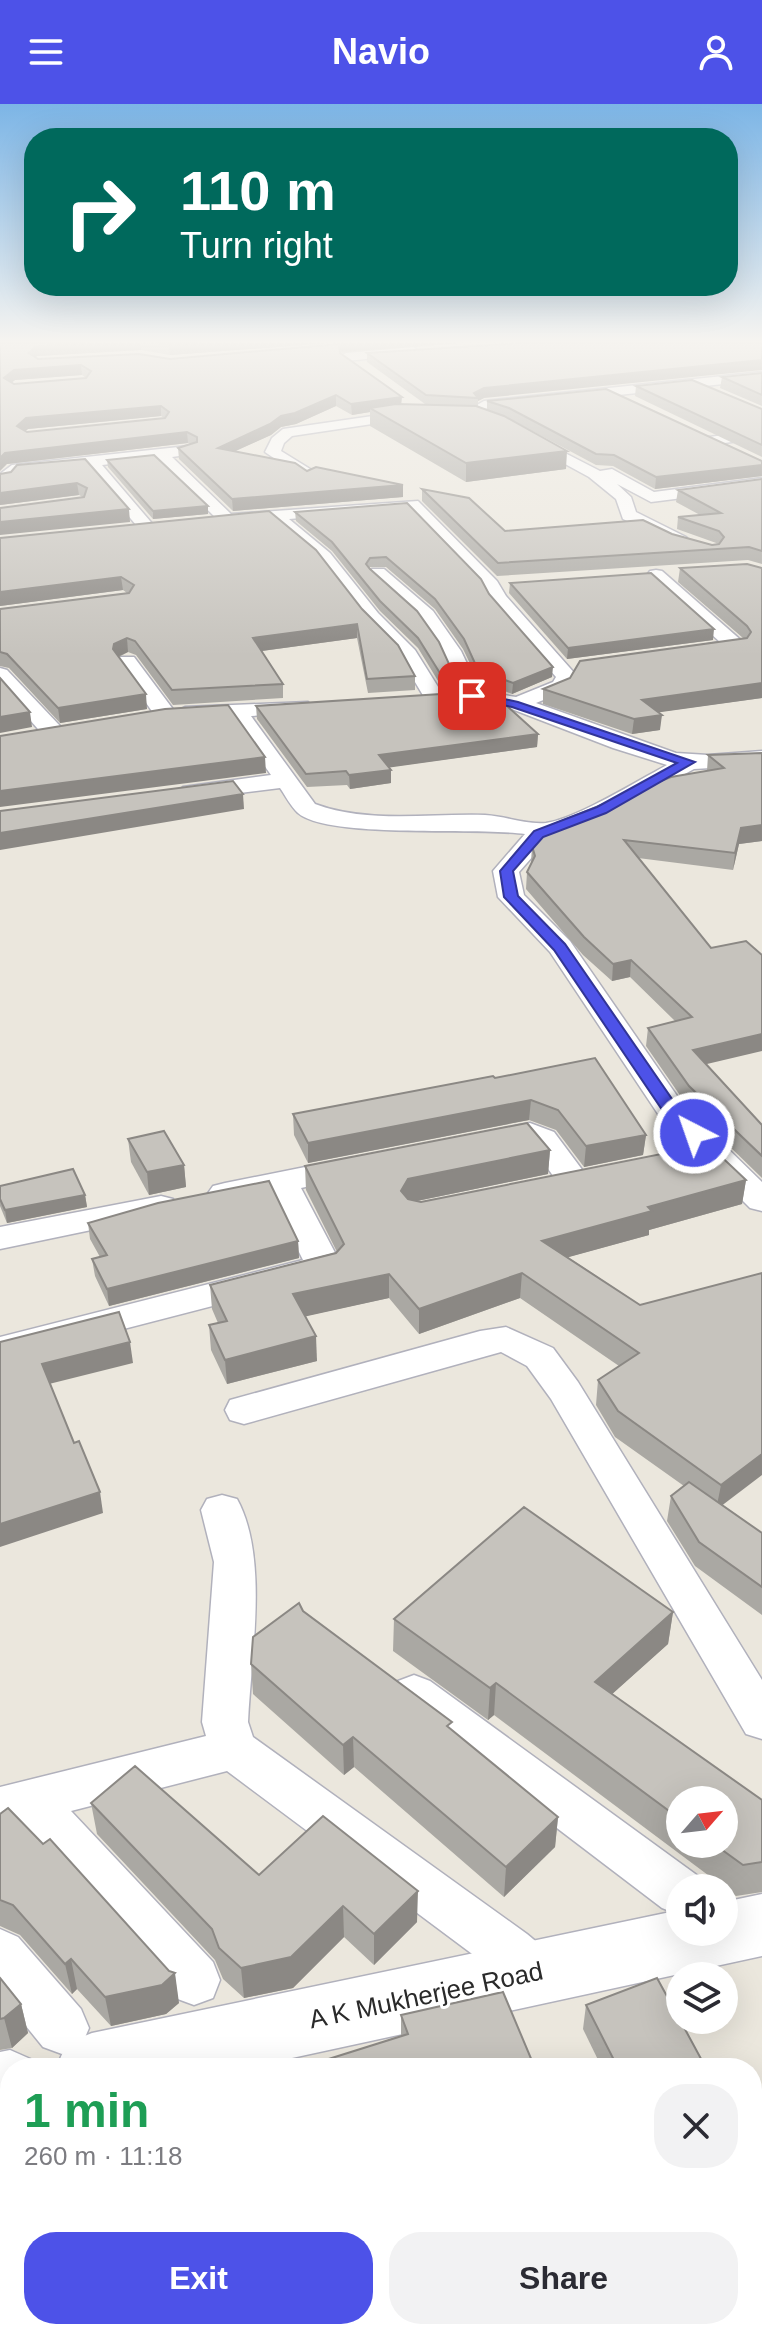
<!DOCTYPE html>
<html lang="en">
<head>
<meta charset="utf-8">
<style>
  :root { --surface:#fff; --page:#f2f2f3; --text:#2b2b33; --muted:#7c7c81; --accent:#4d52e8 }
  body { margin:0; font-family:Arial,sans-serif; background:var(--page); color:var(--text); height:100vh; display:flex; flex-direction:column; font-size:30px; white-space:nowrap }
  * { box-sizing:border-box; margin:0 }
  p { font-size:26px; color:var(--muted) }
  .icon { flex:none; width:44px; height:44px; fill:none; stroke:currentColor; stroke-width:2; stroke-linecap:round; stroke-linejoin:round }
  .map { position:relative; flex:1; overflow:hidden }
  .details { position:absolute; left:0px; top:1954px; width:762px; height:282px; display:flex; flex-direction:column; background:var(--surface); border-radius:32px 32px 0 0; box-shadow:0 8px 32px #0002 }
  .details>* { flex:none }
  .banner { position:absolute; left:24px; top:24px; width:714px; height:168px; border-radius:32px; box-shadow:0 8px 32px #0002; background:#00695c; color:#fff; overflow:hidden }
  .needle { width:52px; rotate:62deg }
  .fabs { position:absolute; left:666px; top:1682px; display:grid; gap:16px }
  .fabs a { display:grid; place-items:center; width:72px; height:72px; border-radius:50%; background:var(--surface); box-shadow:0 8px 32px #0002; font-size:40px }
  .pin { position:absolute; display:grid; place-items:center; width:68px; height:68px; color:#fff; margin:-34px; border-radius:16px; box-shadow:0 4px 12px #0006 }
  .me { position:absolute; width:88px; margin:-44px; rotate:319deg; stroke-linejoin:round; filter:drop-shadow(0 0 6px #0008) }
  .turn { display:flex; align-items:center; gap:28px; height:168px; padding:0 24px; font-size:36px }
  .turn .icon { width:104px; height:104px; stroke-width:2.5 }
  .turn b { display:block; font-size:56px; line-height:68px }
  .round { display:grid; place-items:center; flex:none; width:84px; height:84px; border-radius:32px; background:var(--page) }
  .summary { display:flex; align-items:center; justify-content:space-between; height:136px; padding:0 24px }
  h1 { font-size:48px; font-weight:700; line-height:60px; color:#1e9e55 }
  .action { display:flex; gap:16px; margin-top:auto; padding:16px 24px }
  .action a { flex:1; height:92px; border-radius:32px; background:var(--accent); color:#fff; font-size:32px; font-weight:700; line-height:92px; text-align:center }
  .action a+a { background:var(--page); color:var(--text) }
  header { display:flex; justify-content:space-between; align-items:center; height:104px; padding:0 24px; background:var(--accent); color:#fff; font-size:36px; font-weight:700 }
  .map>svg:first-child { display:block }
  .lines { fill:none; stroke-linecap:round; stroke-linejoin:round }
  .street-casing { stroke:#b1b1bc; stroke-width:3 }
  .secondary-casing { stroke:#b1b1bc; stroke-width:3 }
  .street { fill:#fff; fill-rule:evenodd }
  .secondary { fill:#fff; fill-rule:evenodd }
  .wall { fill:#aaa8a3; fill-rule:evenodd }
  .shaded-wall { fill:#8b8884 }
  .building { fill:#c6c3bd; stroke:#8b8884; stroke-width:2; fill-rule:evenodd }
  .route { fill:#4d52e8; stroke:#323597; stroke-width:2 }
  .labels { text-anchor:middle; stroke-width:6; stroke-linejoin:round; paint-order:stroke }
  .near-street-label { font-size:26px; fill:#2a2a2a; stroke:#fff }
</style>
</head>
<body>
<header><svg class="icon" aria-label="menu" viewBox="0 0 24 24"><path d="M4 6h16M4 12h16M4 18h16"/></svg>Navio<svg class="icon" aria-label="person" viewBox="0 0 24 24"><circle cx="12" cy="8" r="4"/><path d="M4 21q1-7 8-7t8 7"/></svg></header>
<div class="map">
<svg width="762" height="2235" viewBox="0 0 762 2235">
  <rect width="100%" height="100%" fill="#ebe7dd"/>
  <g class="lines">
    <!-- street casing -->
    <g class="street-casing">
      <g id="street">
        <polygon points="413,243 419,247 417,250 346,257 340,253 346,249"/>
        <polygon points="762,268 762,276 484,305 477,301 484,297"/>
        <polygon points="414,306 421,310 419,313 292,332 284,339 281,347 315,368 315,374 303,374 265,348 272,334 283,325"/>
        <polygon points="762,326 762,334 709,341 702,337 709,333"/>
        <polygon points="526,329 600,367 612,365 654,388 762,374 762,384 651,398 617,380 631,393 636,408 686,433 689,437 686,441 680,442 623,415 616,395 589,373 521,336 521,330"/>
        <path d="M 188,342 L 196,347 L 193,350 L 172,353 L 231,410 L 418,397 L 497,477 L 506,492 L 577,572 L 568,586 L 536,599 L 676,649 L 708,651 L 762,647 L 762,661 L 694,665 L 609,711 L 548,735 L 519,768 L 524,791 L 570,837 L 684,1002 L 762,1078 L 762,1107 L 750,1104 L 662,1016 L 550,848 L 498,793 L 493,767 L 525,730 C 478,723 327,735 298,709 C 291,703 285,691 280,684 L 191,695 L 183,693 L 179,688 L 183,683 L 271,671 L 230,613 L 185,615 L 176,612 L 166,617 L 158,616 L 117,557 L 120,553 L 134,553 L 175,608 L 185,603 L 308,598 L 311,603 L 300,609 L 251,612 L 315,700 C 369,720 430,709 485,711 C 505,712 527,721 546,719 C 576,715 639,676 667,661 L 613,644 L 509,604 L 450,597 L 446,593 L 450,589 L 459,587 L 441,547 L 419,515 L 372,473 L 369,469 L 372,465 L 384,465 L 433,507 L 461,547 L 480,587 L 516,593 L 553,578 L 556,573 L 491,498 L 483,483 L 408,405 L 289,415 L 330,449 L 378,509 L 415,546 L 445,594 L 434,600 L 427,598 L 400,553 L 364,517 L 318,457 L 270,416 L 221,419 L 156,355 L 102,361 L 156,424 L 148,429 L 142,428 L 87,363 L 17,370 L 12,377 L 0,380 L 0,370 L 12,361 Z"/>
        <polygon points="656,466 662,467 743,538 746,542 743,546 700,553 693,551 690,547 693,543 720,538 650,475 647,471 650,467"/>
        <polygon points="0,564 7,566 61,623 64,628 61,633 45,633 0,582"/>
        <path d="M 530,1019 L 554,1028 L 592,1079 L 587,1086 L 575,1089 L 563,1086 L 532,1042 C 517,1036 501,1046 485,1042 L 480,1035 L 485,1028 Z"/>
        <polygon points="350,1054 362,1057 366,1064 362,1071 301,1084 342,1162 336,1170 0,1257 0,1233 303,1156 270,1090 225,1099 213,1096 208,1089 213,1082 225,1079"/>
        <polygon points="161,1092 173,1095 178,1102 173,1109 0,1145 0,1123"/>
        <polygon points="506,1223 553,1244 578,1278 762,1576 762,1635 746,1630 551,1295 527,1262 501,1248 244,1320 230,1316 225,1306 230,1296 480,1227"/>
        <path d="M 222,1391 L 237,1395 C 269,1453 251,1552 248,1618 L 253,1633 L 527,1830 L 551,1850 L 558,1868 L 551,1886 L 532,1893 L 513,1886 L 491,1864 L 227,1667 L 71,1707 L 213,1858 L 220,1876 L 213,1894 L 194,1901 L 175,1894 L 20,1720 L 0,1725 L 0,1683 L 206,1632 L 202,1618 L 214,1458 L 201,1406 L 207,1395 Z"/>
        <polygon points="414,1571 430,1577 698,1772 703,1784 680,1784 680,1811 662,1804 398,1603 391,1590 398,1577"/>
        <polygon points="0,1825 18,1833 81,1905 89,1924 81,1943 62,1950 43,1943 0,1890"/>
        <polygon points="292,2226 354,2226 357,2235 295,2235"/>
      </g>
    </g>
    <!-- secondary casing -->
    <g class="secondary-casing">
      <g id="secondary">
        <polygon points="762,1790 762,1852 246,1964 56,1964 67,1939 92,1929 680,1806 680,1828 724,1828 724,1798"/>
        <polygon points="10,1946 35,1957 38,1964 10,1964 10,2018 0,2020 0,1948"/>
      </g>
    </g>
    <!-- street -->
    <use href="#street" class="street"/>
    <!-- secondary -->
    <use href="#secondary" class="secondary"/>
  </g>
  <!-- wall -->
  <g class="wall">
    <path d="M 0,239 L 330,239 L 170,251 L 141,246 L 37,252 L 36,253 L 38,255 L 170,255 L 333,241 L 332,239 L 462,239 L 340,249 L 401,300 L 425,300 L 367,258 L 367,249 L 484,294 L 478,297 L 478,302 L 487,306 L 487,297 L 762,357 L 762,372 L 655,385 L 613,362 L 596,361 L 508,314 L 566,365 L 466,378 L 370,322 L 370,308 L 352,311 L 336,302 L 296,320 L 281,323 L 271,331 L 235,347 L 307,367 L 403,381 L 403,393 L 233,407 L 179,355 L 178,344 L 190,340 L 188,339 L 7,360 ZM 82,271 L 86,274 L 14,280 L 12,278 L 15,276 ZM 161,312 L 164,314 L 27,328 L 25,327 L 28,325 Z"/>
    <polygon points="762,269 762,302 720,284 722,273"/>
    <polygon points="636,282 762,305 762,353 635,292"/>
    <polygon points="85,355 130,418 79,391 0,401 0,370"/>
    <polygon points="107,356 208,402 208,410 153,415 108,363"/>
    <polygon points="762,375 762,460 748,456 497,472 422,397 422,385 505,427 672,430 712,441 719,440 677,425 678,413 700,411 676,398 678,386"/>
    <polygon points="295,408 489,490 552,573 512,590 478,576 463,545 435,505 386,463 370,463 369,464 455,573 455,583 443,585 418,544 380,507 332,447 296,417"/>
    <polygon points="0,434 362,505 415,572 415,586 368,589 357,534 262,547 283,580 283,594 173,601 136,551 128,548 119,553 147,605 60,619 9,564 0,562 0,505 127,489 123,486 0,502"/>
    <polygon points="680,464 762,464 762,594 658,608 660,626 632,630 543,600 543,585 743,534 678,478"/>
    <polygon points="510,479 713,536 567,555 509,489"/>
    <polygon points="256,602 538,630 537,643 389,663 391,679 350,685 347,681 307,683 257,615"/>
    <polygon points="762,649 762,737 739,740 733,766 638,754 711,844 706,960 762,1021 762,1074 686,1000 646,942 648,924 675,917 630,873 612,877 583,851 526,785 527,768 531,759 532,742 707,667 708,651"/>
    <polygon points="495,974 646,1031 643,1051 584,1063 556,1026 529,1016 308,1059 294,1031 293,1010"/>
    <polygon points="128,1035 184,1061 186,1083 149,1091 131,1058"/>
    <polygon points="550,1046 548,1070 417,1097 421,1098 663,1053 746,1076 742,1100 649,1126 649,1131 568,1153 640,1201 762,1169 723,1401 762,1429 762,1511 695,1462 667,1417 671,1392 684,1382 615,1333 596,1301 598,1276 619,1262 520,1194 419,1230 389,1194 305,1212 317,1257 227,1280 211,1246 209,1221 218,1219 212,1205 210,1181 337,1148 306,1086 305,1062"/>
    <polygon points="0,1082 85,1091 87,1103 7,1119 0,1102"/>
    <polygon points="88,1119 298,1137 299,1154 109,1202 95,1172 92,1155 100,1153 90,1135"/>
    <polygon points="303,1507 558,1713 555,1743 504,1793 354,1663 344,1671 253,1590 251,1560"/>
    <path d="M 673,1508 L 668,1540 L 612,1590 L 762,1696 L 762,1788 L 736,1792 L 494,1611 L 488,1616 L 393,1547 L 394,1515 ZM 680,1696 L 724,1740 L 680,1740 Z"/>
    <polygon points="91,1699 259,1771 417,1818 374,1861 344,1833 293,1884 244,1894 223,1875 215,1856 97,1730"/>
    <polygon points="0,1710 179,1899 166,1910 111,1922 77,1885 72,1890 20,1831 0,1822"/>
    <polygon points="0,1874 21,1900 28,1929 12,1944 0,1946"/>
    <polygon points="586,1901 706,1964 602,1964 583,1925"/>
    <polygon points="401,1911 535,1964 401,1933"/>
    <polygon points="550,2226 619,2226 624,2235 554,2235"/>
  </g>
  <!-- shaded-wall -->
  <g class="shaded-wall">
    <polygon points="86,239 140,239 141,246 37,252 30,259 29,249 36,242"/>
    <polygon points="198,239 330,239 170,251 169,241"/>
    <polygon points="340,239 462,239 340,248"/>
    <polygon points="762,256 762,266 484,294 478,297 478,294 474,289 484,284"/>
    <polygon points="81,261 82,271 15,276 5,284 4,274 14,266"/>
    <polygon points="336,291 336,302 296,320 281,323 271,331 218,355 218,344 281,312"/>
    <polygon points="402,293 401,303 370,304 370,308 352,311 351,300"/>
    <polygon points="161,302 161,312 28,325 18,333 17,322 26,314"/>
    <polygon points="187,328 188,339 7,360 0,367 0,354 5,349"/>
    <polygon points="567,347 566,365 466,378 466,359"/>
    <polygon points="762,361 762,372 655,385 656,373"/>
    <polygon points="77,379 79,391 0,401 0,389"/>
    <polygon points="403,381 403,393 233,407 232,395"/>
    <polygon points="208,402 208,410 153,415 153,407"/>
    <polygon points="129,405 130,418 0,431 0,418"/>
    <polygon points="121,473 123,486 0,502 0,488"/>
    <polygon points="357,520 357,534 254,548 253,534"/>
    <polygon points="714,525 713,536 567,555 568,544"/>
    <polygon points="127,534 128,548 115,554 113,545 114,540"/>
    <polygon points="553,563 552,573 512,590 513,579"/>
    <polygon points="455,573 455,583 443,585 443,574"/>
    <polygon points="762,579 762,594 640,611 642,596"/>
    <polygon points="146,590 147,605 60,619 58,604"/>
    <polygon points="30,608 32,623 0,629 0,613"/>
    <polygon points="662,611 660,626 632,630 634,615"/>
    <polygon points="538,630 537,643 379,665 379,651"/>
    <polygon points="265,653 266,669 0,703 0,687"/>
    <polygon points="391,666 391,679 350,685 349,671"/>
    <polygon points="243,690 244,705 0,746 0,729"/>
    <polygon points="762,721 762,737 739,740 733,766 735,749 741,724"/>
    <polygon points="631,856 630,873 612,877 613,860"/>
    <polygon points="762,930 762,947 690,964 693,946"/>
    <polygon points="531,996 529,1016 308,1059 308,1039"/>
    <polygon points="646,1031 643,1051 584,1063 586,1042"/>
    <polygon points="550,1046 548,1070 407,1099 401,1087 408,1075"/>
    <polygon points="184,1061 186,1083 149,1091 147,1068"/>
    <polygon points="746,1076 742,1100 649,1126 649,1131 540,1161 542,1137 648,1103"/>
    <polygon points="85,1091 87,1103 7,1119 5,1106"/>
    <polygon points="298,1137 299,1154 109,1202 107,1185"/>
    <polygon points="522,1169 520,1194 419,1230 419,1205"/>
    <polygon points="389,1170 389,1194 294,1215 293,1190"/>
    <polygon points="316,1232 317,1257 227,1280 225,1256"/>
    <polygon points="130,1238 133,1259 45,1281 42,1260"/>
    <polygon points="762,1350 762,1371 716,1406 721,1381"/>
    <polygon points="100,1388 103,1409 0,1443 0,1420"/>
    <polygon points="673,1508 668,1540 591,1609 595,1578"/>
    <polygon points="496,1579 494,1611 488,1616 490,1584"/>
    <polygon points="353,1633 354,1663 344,1671 343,1641"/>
    <polygon points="558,1713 555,1743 504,1793 506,1763"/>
    <polygon points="418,1787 417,1818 374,1861 374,1830"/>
    <polygon points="343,1802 344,1833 293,1884 244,1894 241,1864"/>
    <polygon points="71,1855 77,1885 72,1890 65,1860"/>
    <polygon points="175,1869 179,1899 166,1910 111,1922 105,1893"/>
    <polygon points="21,1900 28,1929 12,1944 4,1914"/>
  </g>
  <!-- building -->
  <g class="building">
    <path d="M 0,239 L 86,239 L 36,242 L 29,249 L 38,255 L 139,250 L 170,255 L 339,240 L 340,249 L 402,293 L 351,300 L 336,291 L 295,309 L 281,312 L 270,320 L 218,344 L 295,359 L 307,367 L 316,363 L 403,381 L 232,395 L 178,344 L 197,338 L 197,333 L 187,328 L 5,349 L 0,354 ZM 81,261 L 91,267 L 86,274 L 14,280 L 4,274 L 14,266 ZM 161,302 L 169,308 L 165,314 L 27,328 L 17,322 L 26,314 Z"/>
    <polygon points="157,239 198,239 169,241"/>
    <polygon points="523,239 762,239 762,256 484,284 474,289 478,294 426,291 367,249"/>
    <polygon points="762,269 762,291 722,273"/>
    <polygon points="692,276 762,305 762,341 636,282"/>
    <polygon points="606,285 762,357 762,361 656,373 614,351 596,350 509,304 487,297"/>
    <polygon points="396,300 476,302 504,312 567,347 466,359 370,304"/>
    <polygon points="154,351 208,402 153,407 107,356"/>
    <polygon points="85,355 129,405 0,418 0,404 84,393 87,384 77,379 0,389 0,370 11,368 17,361"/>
    <polygon points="762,375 762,447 749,443 498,459 422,385 469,394 505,427 643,416 672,430 712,441 719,440 724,433 719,427 678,413 721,409 678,386"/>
    <polygon points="407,399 481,475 489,490 553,563 513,579 478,566 464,535 435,495 386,453 370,454 366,460 370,465 417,507 439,538 455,573 443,574 418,534 380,497 332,438 295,408"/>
    <polygon points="269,407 316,446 362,505 398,541 415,572 367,575 357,520 253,534 283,580 172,586 135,537 127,534 114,540 113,545 146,590 58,604 7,550 0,548 0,505 129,489 134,481 121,473 0,488 0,434"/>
    <polygon points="747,460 762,464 762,579 642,596 662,611 634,615 543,585 570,574 580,557 747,534 751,528 747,522 680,464"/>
    <polygon points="651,469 714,525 568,544 510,479"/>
    <polygon points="0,574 30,608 0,613"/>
    <polygon points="472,588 497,593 538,630 379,651 391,666 349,671 346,667 306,670 256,602"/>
    <polygon points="228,601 265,653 0,687 0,632 165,605"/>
    <polygon points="762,649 762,721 741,724 735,749 624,736 711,844 746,837 762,851 762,930 693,946 762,1021 762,1052 689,982 648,924 692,913 631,856 613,860 584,833 527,768 535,752 532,742 551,721 671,673 724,664 708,651"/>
    <polygon points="233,677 243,690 0,729 0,707"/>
    <polygon points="595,954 646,1031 586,1042 558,1006 531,996 308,1039 293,1010 493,972 495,974"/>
    <polygon points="527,1019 550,1046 408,1075 401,1087 408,1095 421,1098 661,1050 663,1053 709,1041 746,1076 648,1103 652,1107 542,1137 640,1201 762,1169 762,1350 721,1381 618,1307 598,1276 639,1249 522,1169 419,1205 389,1170 293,1190 316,1232 225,1256 209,1221 227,1217 210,1181 336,1149 344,1140 305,1062"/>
    <polygon points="164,1027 184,1061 147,1068 128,1035"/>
    <polygon points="73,1065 85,1091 5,1106 0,1095 0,1082"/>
    <polygon points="269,1077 298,1137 107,1185 92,1155 107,1151 88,1119 158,1099"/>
    <polygon points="119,1208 130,1238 42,1260 74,1339 79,1337 100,1388 0,1420 0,1238"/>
    <polygon points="689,1378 762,1429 762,1483 699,1438 671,1392"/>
    <polygon points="524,1403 673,1508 595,1578 762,1696 762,1758 743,1761 714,1740 724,1740 724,1696 680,1696 680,1715 496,1579 490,1584 394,1515"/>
    <polygon points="299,1499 303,1507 452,1618 447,1622 558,1713 506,1763 353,1633 343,1641 251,1560 253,1533"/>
    <polygon points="135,1662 259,1771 323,1712 418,1787 374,1830 343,1802 291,1853 241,1864 219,1844 212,1825 91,1699"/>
    <polygon points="8,1704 43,1740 50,1735 169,1867 175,1869 162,1881 105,1893 71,1855 65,1860 13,1801 0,1796 0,1710"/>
    <polygon points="0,1874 21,1900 4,1914 0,1915"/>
    <polygon points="657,1874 680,1916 706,1964 618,1964 586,1901"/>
    <polygon points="503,1888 535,1964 300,1964 408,1930 401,1911"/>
    <polygon points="10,2203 10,2226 60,2226 63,2235 0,2235 0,2209"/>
    <polygon points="172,2226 216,2226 219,2235 152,2235"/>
    <polygon points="556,2226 619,2226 624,2235 561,2235"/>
  </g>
  <!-- sky -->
  <linearGradient id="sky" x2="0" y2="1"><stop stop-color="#7cb5e6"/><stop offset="0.43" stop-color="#f6f4f0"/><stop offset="1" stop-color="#f6f4f0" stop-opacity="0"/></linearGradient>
  <rect width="762" height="552" fill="url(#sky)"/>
  <!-- route -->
  <polygon class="route" points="472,588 518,598 695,658 606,709 543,733 513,767 518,792 565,840 679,1005 700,1026 702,1029 700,1033 688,1033 667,1013 554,846 504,793 500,767 534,727 597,703 677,659 512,603 468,594 468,589"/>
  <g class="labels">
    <!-- near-street labels -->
    <g class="near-street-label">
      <text transform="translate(426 1891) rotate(-12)" y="9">A K Mukherjee Road</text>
    </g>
  </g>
</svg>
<div class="fabs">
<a><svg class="needle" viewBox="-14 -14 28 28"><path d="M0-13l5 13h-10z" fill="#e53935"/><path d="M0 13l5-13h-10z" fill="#7c7c81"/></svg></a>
<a><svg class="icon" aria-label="sound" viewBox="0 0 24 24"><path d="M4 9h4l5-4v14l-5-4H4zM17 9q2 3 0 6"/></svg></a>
<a><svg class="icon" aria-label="layers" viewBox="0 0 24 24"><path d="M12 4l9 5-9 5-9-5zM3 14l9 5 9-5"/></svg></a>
</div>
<div class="pin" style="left:472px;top:592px;background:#d93025"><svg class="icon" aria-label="arrive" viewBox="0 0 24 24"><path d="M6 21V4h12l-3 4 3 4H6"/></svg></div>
<svg class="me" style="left:694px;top:1029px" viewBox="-20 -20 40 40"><circle r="17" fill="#4d52e8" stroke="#fff" stroke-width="3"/><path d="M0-11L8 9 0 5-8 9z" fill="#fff"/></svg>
<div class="banner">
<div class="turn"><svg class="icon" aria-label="right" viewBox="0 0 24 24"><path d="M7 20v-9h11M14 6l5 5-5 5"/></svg><div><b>110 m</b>Turn right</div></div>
</div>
<section class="details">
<div class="summary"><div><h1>1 min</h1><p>260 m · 11:18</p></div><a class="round"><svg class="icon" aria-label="close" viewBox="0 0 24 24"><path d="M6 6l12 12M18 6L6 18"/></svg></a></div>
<div class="action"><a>Exit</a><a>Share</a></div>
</section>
</div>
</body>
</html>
